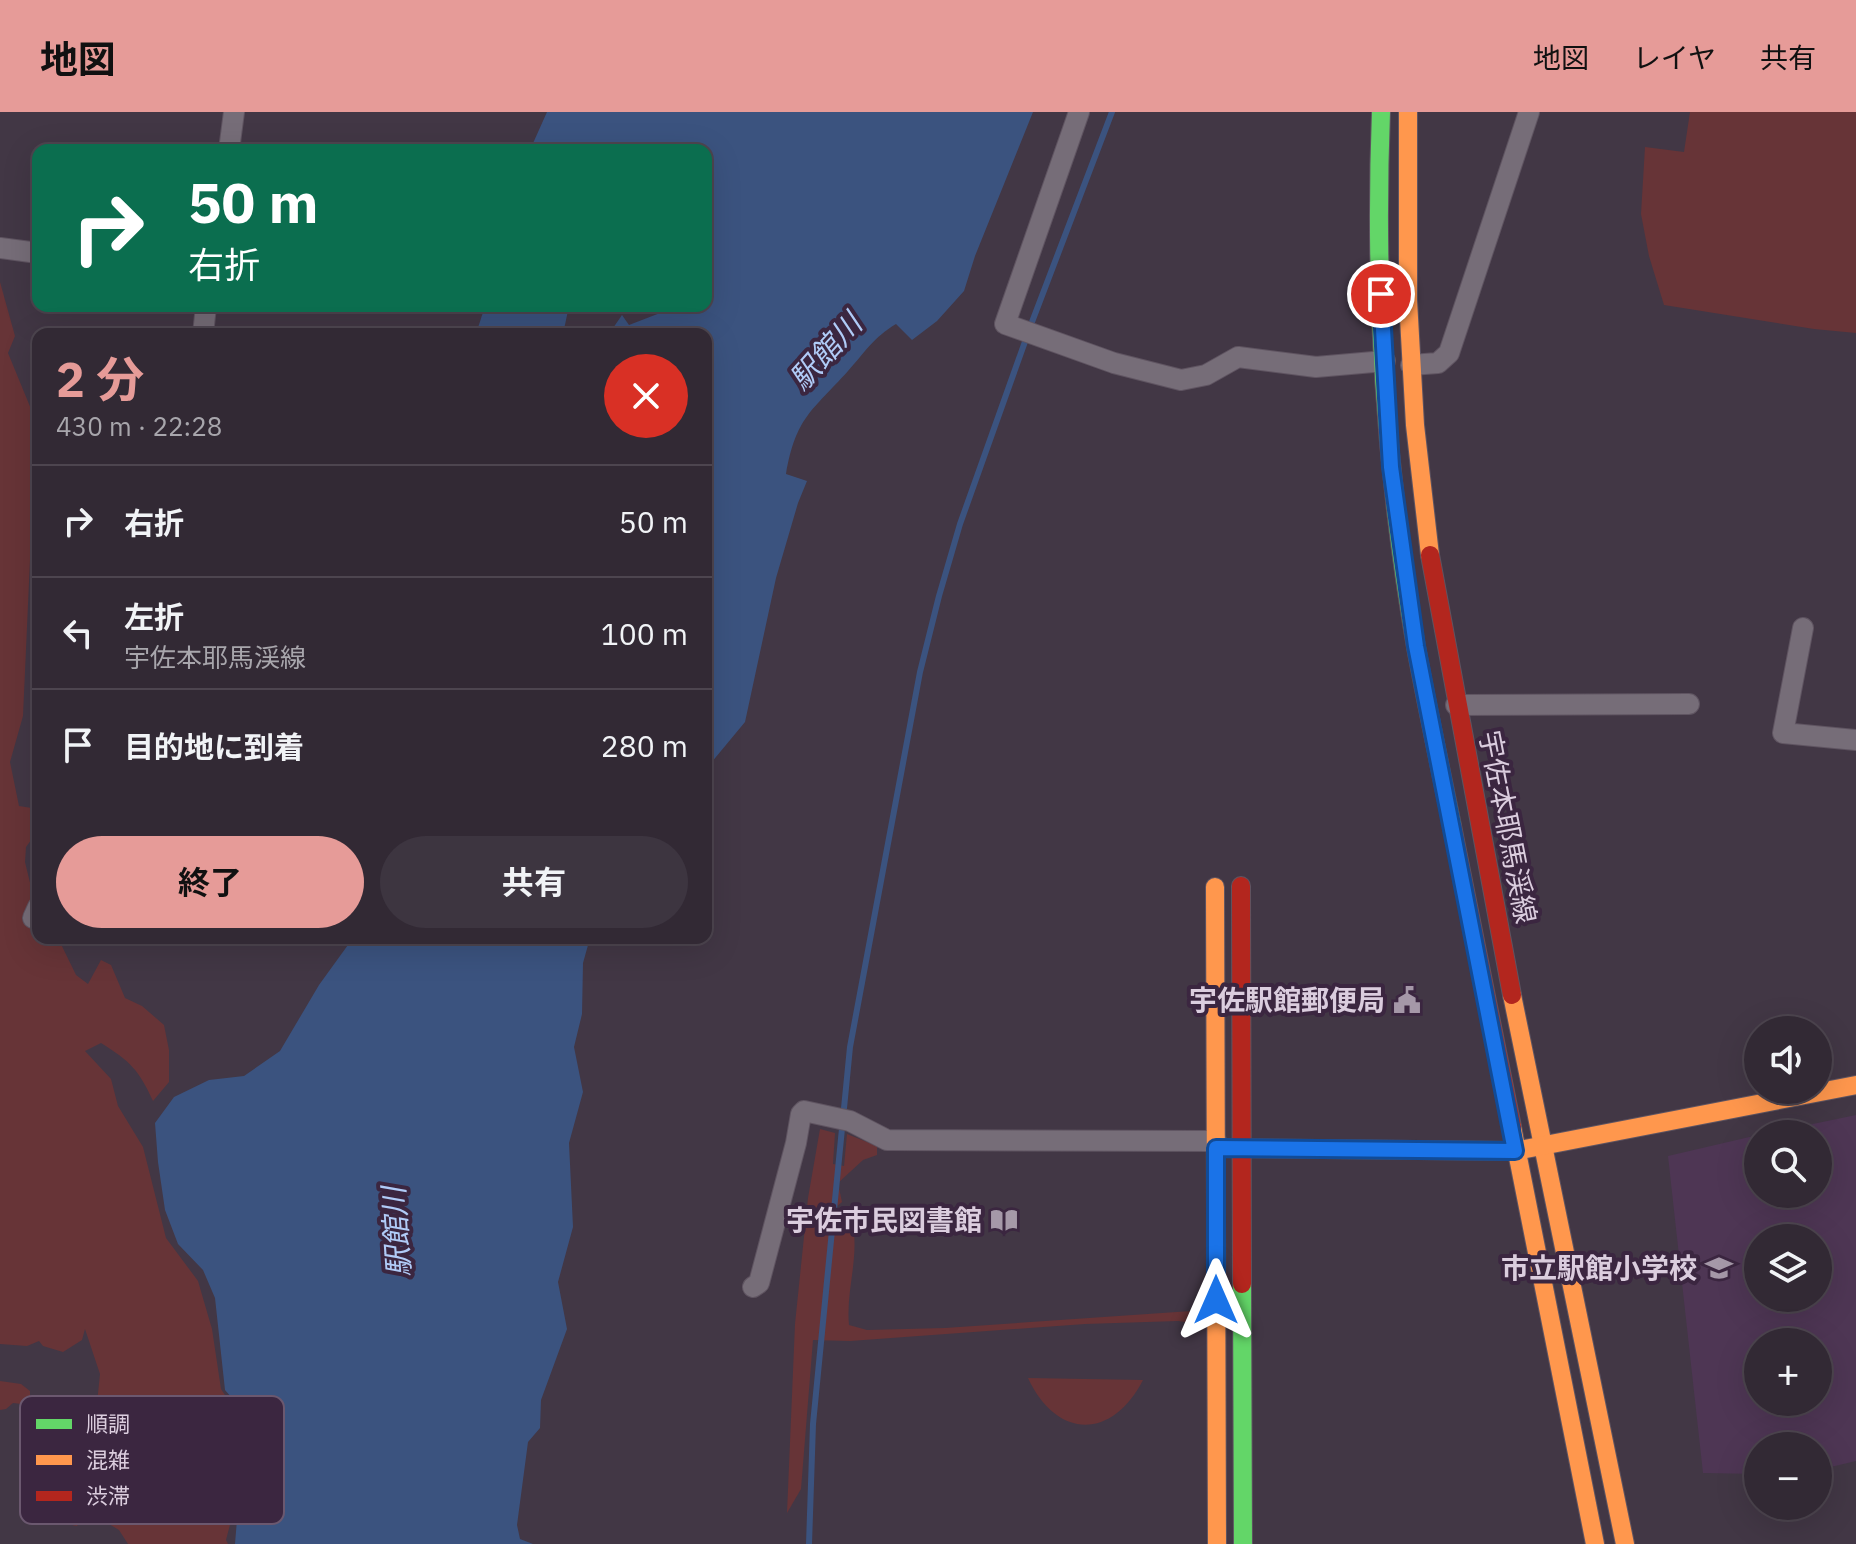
<!DOCTYPE html>
<html lang="ja">
<head>
<meta charset="utf-8">
<style>
  :root { --surface:#322934; --page:#3d3540; --text:#f1f3f6; --muted:#a8a6ac; --line:#4d454f; --accent:#e69b98 }
  body { margin:0; font-family:"IBM Plex Sans","Noto Sans JP",sans-serif; background:var(--page); color:var(--text); height:100vh; display:flex; flex-direction:column; font-size:30px; white-space:nowrap }
  * { box-sizing:border-box; margin:0 }
  p { font-size:26px; color:var(--muted) }
  .icon { flex:none; width:44px; height:44px; fill:none; stroke:currentColor; stroke-width:2; stroke-linecap:round; stroke-linejoin:round }
  .map { position:relative; flex:1; overflow:hidden }
  .side { position:absolute; left:32px; top:216px; width:680px; height:616px; display:flex; flex-direction:column; background:var(--surface); border-radius:16px; box-shadow:0 8px 32px #0002,0 0 0 2px var(--line) }
  .side>* { flex:none }
  .guide { position:absolute; left:32px; top:32px; width:680px; height:168px; border-radius:16px; box-shadow:0 8px 32px #0002,0 0 0 2px var(--line); background:#0b6e4f; color:#fff; overflow:hidden }
  .controls { position:absolute; left:1744px; top:904px; display:grid; gap:16px }
  .controls a { display:grid; place-items:center; width:88px; height:88px; border-radius:50%; background:var(--surface); box-shadow:0 8px 32px #0002,0 0 0 2px var(--line); font-size:40px }
  .pin { position:absolute; display:grid; place-items:center; width:68px; height:68px; color:#fff; margin:-34px; border:4px solid #fff; border-radius:50%; box-shadow:0 2px 8px #0007 }
  .me { position:absolute; width:88px; margin:-44px; rotate:0deg; stroke-linejoin:round; filter:drop-shadow(0 0 6px #0008) }
  .turn { display:flex; align-items:center; gap:28px; height:168px; padding:0 24px; font-size:36px }
  .turn .icon { width:104px; height:104px; stroke-width:2.5 }
  .turn b { display:block; font-size:56px; line-height:68px }
  .round { display:grid; place-items:center; flex:none; width:84px; height:84px; border-radius:42px; background:var(--page) }
  .overview { display:flex; align-items:center; justify-content:space-between; height:136px; padding:0 24px }
  h1 { font-size:48px; font-weight:700; line-height:60px; color:var(--accent) }
  .button { display:flex; gap:16px; margin-top:auto; padding:16px 24px }
  .button a { flex:1; height:92px; border-radius:48px; background:var(--accent); color:#111; font-size:32px; font-weight:700; line-height:92px; text-align:center }
  .button a+a { background:var(--page); color:var(--text) }
  ul { padding:0; list-style:none }
  li { display:flex; align-items:center; gap:24px; height:112px; padding:0 24px; border-top:2px solid var(--line) }
  li div { flex:1 }
  li b { display:block; font-size:30px }
  li em { font-style:normal }
  header { display:flex; align-items:center; gap:48px; box-sizing:border-box; height:112px; padding:0 40px; background:var(--accent); color:#111 }
  header strong { font-size:38px }
  nav { display:flex; gap:44px; margin-inline-start:auto; font-size:28px }
  .map>svg:first-child { display:block }
  .built { fill:#4e3654; fill-rule:evenodd }
  .green { fill:#673437 }
  .water { fill:#3b537f }
  .lines { fill:none; stroke-linecap:round; stroke-linejoin:round }
  .stream { stroke:#3b537f; stroke-width:6 }
  .street-casing { stroke:#5f5461; stroke-width:22 }
  .fast-casing { stroke:#5f5461; stroke-width:20 }
  .slow-casing { stroke:#5f5461; stroke-width:20 }
  .jam-casing { stroke:#5f5461; stroke-width:20 }
  .street { stroke:#766d78; stroke-width:20 }
  .fast { stroke:#63d668; stroke-width:18 }
  .slow { stroke:#ff974d; stroke-width:18 }
  .jam { stroke:#b3261e; stroke-width:18 }
  .route-casing { stroke:#114b97; stroke-width:20 }
  .route { stroke:#1a73e8; stroke-width:14 }
  .labels { text-anchor:middle; stroke-width:8; stroke-linejoin:round; paint-order:stroke }
  .street-label { font-size:28px; fill:#dbcdde; stroke:#3b2640 }
  .poi-label { font-size:28px; font-weight:bold; fill:#dbcdde; stroke:#3b2640; text-anchor:end }
  .water-label { font-size:30px; font-style:italic; fill:#b0cbf7; stroke:#3b2640 }
  .key { fill:#3b2640; stroke:#6b586f; stroke-width:2 }
  .key-label { font-size:22px; fill:#dbcdde }
</style>
</head>
<body>
<header>
<strong>地図</strong>
<nav><a>地図</a><a>レイヤ</a><a>共有</a></nav>
</header>
<div class="map">
<svg width="1856" height="1432" viewBox="0 0 1856 1432">
  <rect width="100%" height="100%" fill="#423745"/>
  <!-- built -->
  <path class="built" d="M 1856,1003 L 1856,1349 L 1818,1358 L 1818,1334 L 1758,1334 L 1758,1362 L 1703,1361 L 1668,1044 L 1758,1023 L 1758,1082 L 1818,1082 L 1818,1022 L 1765,1022 ZM 1758,1126 L 1818,1126 L 1818,1186 L 1758,1186 ZM 1758,1230 L 1818,1230 L 1818,1290 L 1758,1290 Z"/>
  <!-- green -->
  <g class="green">
    <polygon points="1690,0 1856,0 1856,221 1814,217 1664,193 1649,144 1641,102 1645,35 1684,40"/>
    <path d="M 0,170 L 15,224 L 8,241 L 38,314 L 38,369 L 32,403 L 23,604 L 10,650 L 19,694 L 38,697 L 34,724 L 26,735 L 25,750 L 32,779 L 38,790 L 38,826 L 58,826 L 76,863 L 88,872 L 101,848 L 111,853 L 125,886 L 142,894 L 164,913 L 169,938 L 169,970 L 153,989 C 139,958 130,949 101,931 L 85,939 L 111,967 L 118,994 L 143,1035 L 166,1126 L 198,1169 L 212,1217 L 221,1277 L 242,1309 L 245,1355 L 226,1428 L 228,1432 L 128,1432 L 119,1418 L 89,1400 L 84,1403 L 77,1414 L 67,1412 L 68,1401 L 81,1392 C 83,1373 67,1366 53,1358 L 52,1347 L 58,1338 L 46,1329 L 47,1318 L 53,1313 L 63,1312 L 73,1318 L 76,1328 L 72,1336 L 83,1348 L 108,1338 L 118,1338 L 96,1301 L 100,1262 L 85,1217 L 82,1228 L 63,1240 L 43,1234 L 39,1229 L 27,1234 L 0,1232 Z"/>
    <path d="M 820,1017 L 835,1021 L 833,1052 L 844,1054 L 847,1022 L 877,1034 L 877,1043 L 863,1048 L 838,1071 L 842,1090 L 825,1105 L 854,1121 C 857,1153 846,1181 849,1213 L 867,1218 L 945,1216 L 1206,1198 L 1205,1213 L 1178,1209 L 1085,1212 L 850,1229 L 813,1228 L 801,1377 L 787,1401 L 795,1212 L 808,1086 Z"/>
    <path d="M 1028,1266 L 1143,1268 C 1112,1328 1057,1328 1028,1266 Z"/>
    <polygon points="0,1269 21,1272 30,1279 30,1288 22,1292 13,1291 6,1297 0,1298"/>
  </g>
  <!-- water -->
  <g class="water">
    <path d="M 547,0 L 1033,0 L 975,144 L 964,179 L 937,209 L 912,228 L 896,212 C 873,226 866,239 848,259 C 812,299 796,305 786,362 L 807,369 L 798,391 L 776,466 L 745,610 L 706,657 L 706,222 L 609,222 L 622,203 L 629,213 L 673,196 L 673,194 L 706,194 L 706,38 L 530,38 Z"/>
    <polygon points="485,194 569,194 563,222 476,222"/>
    <polygon points="353,826 590,826 583,851 582,902 574,935 583,980 569,1031 573,1115 558,1170 567,1217 541,1288 540,1316 528,1330 517,1413 520,1427 533,1432 235,1432 239,1383 251,1349 245,1301 225,1278 215,1186 203,1158 178,1132 165,1098 158,1050 155,1011 174,985 209,968 244,964 280,939 319,873"/>
  </g>
  <g class="lines">
    <!-- stream -->
    <polyline class="stream" points="809,1432 813,1312 850,935 920,560 939,484 960,412 1032,210 1112,0"/>
    <!-- street casing -->
    <g class="street-casing">
      <g id="street">
        <polyline points="1079,0 1005,212 1114,251 1181,268 1206,263 1238,245 1316,255 1385,249"/>
        <polyline points="229,38 234,0"/>
        <polyline points="0,136 38,141"/>
        <polyline points="203,222 206,194"/>
        <polyline points="1411,253 1438,251 1449,241 1529,0"/>
        <polyline points="1803,516 1783,621 1856,628"/>
        <polyline points="1456,593 1689,592"/>
        <polyline points="33,806 38,795"/>
        <polyline points="753,1175 759,1171 796,1031 801,1002 804,999 850,1009 887,1028 1216,1029"/>
      </g>
    </g>
    <!-- fast casing -->
    <g class="fast-casing">
      <g id="fast">
        <path d="M 1381,0 C 1374,178 1385,358 1416,535 C 1427,595 1440,654 1452,714"/>
        <polyline points="1242,1172 1243,1432"/>
      </g>
    </g>
    <!-- slow casing -->
    <g class="slow-casing">
      <g id="slow">
        <polyline points="1408,0 1408,188 1415,313 1430,443"/>
        <polyline points="1215,775 1217,1432"/>
        <polyline points="1512,883 1625,1432"/>
        <polyline points="1512,1015 1595,1432"/>
        <polyline points="1222,1036 1515,1039 1856,973"/>
      </g>
    </g>
    <!-- jam casing -->
    <g class="jam-casing">
      <g id="jam">
        <polyline points="1430,443 1512,883"/>
        <polyline points="1452,714 1512,1015"/>
        <polyline points="1241,774 1242,1172"/>
      </g>
    </g>
    <!-- street -->
    <use href="#street" class="street"/>
    <!-- fast -->
    <use href="#fast" class="fast"/>
    <!-- slow -->
    <use href="#slow" class="slow"/>
    <!-- jam -->
    <use href="#jam" class="jam"/>
  </g>
  <g class="lines">
    <!-- route casing -->
    <g class="route-casing">
      <polyline id="route" points="1216,1188 1216,1036 1515,1039 1416,534 1391,355 1381,182"/>
    </g>
    <!-- route -->
    <use href="#route" class="route"/>
  </g>
  <!-- icons -->
  <defs>
    <g id="civic-bare" transform="scale(2.16)"><path d="M-.6-6.5H3V-4.5H.6V-3L4-1V1h2V6H-6V1h2V-1L-.6-3ZM-1.2 2.5V6h2.4V2.5Z" fill="#a598a8" stroke="#3b2640" stroke-width="2.5" paint-order="stroke"/></g>
    <g id="library-bare" transform="scale(2.16)"><path d="M-6-4Q-3-5.5-.7-3.5V5Q-3 3-6 4ZM6-4Q3-5.5 .7-3.5V5Q3 3 6 4Z" fill="#a598a8" stroke="#3b2640" stroke-width="2.5" paint-order="stroke"/></g>
    <g id="school-bare" transform="scale(2.16)"><path d="M0-5L7-2L0 1L-7-2ZM-4 1L0 2.5L4 1V4Q0 6-4 4Z" fill="#a598a8" stroke="#3b2640" stroke-width="2.5" paint-order="stroke"/></g>
  </defs>
  <g fill-rule="evenodd">
    <use href="#civic-bare" x="1407" y="888"/>
    <use href="#library-bare" x="1004" y="1108"/>
    <use href="#school-bare" x="1719" y="1156"/>
  </g>
  <g class="labels">
    <!-- street labels -->
    <g class="street-label">
      <text transform="translate(1508 715) rotate(79)" y="10">宇佐本耶馬渓線</text>
    </g>
    <!-- poi labels -->
    <g class="poi-label">
      <text x="1385" y="898">宇佐駅館郵便局</text>
      <text x="982" y="1118">宇佐市民図書館</text>
      <text x="1697" y="1166">市立駅館小学校</text>
    </g>
    <!-- water labels -->
    <g class="water-label">
      <text transform="translate(826 240) rotate(-48)" y="10">駅館川</text>
      <text transform="translate(397 1120) rotate(-94)" y="10">駅館川</text>
    </g>
  </g>
  <!-- legend -->
  <rect x="20" y="1284" width="264" height="128" rx="12" class="key"/>
  <rect x="36" y="1307" width="36" height="10" fill="#63d668"/>
  <rect x="36" y="1343" width="36" height="10" fill="#ff974d"/>
  <rect x="36" y="1379" width="36" height="10" fill="#b3261e"/>
  <g class="key-label">
    <text x="86" y="1320">順調</text>
    <text x="86" y="1356">混雑</text>
    <text x="86" y="1392">渋滞</text>
  </g>
</svg>
<div class="controls">
<a><svg class="icon" aria-label="sound" viewBox="0 0 24 24"><path d="M4 9h4l5-4v14l-5-4H4zM17 9q2 3 0 6"/></svg></a>
<a><svg class="icon" aria-label="search" viewBox="0 0 24 24"><circle cx="10" cy="10" r="6"/><path d="M15 15l6 6"/></svg></a>
<a><svg class="icon" aria-label="layers" viewBox="0 0 24 24"><path d="M12 4l9 5-9 5-9-5zM3 14l9 5 9-5"/></svg></a>
<a>+</a>
<a>−</a>
</div>
<div class="pin" style="left:1381px;top:182px;background:#d93025"><svg class="icon" aria-label="arrive" viewBox="0 0 24 24"><path d="M6 21V4h12l-3 4 3 4H6"/></svg></div>
<svg class="me" style="left:1216px;top:1188px" viewBox="-20 -20 40 40"><path d="M0-17L14 15 0 8-14 15z" fill="#1a73e8" stroke="#fff" stroke-width="4"/></svg>
<div class="guide">
<div class="turn"><svg class="icon" aria-label="right" viewBox="0 0 24 24"><path d="M7 20v-9h11M14 6l5 5-5 5"/></svg><div><b>50 m</b>右折</div></div>
</div>
<section class="side">
<div class="overview"><div><h1>2 分</h1><p>430 m · 22:28</p></div><a class="round" style="background:#d93025;color:#fff"><svg class="icon" aria-label="close" viewBox="0 0 24 24"><path d="M6 6l12 12M18 6L6 18"/></svg></a></div>
<ul>
<li><svg class="icon" aria-label="right" viewBox="0 0 24 24"><path d="M7 20v-9h11M14 6l5 5-5 5"/></svg><div><b>右折</b></div><em>50 m</em></li>
<li><svg class="icon" aria-label="left" viewBox="0 0 24 24"><path d="M17 20v-9H6M10 6l-5 5 5 5"/></svg><div><b>左折</b><p>宇佐本耶馬渓線</p></div><em>100 m</em></li>
<li><svg class="icon" aria-label="arrive" viewBox="0 0 24 24"><path d="M6 21V4h12l-3 4 3 4H6"/></svg><div><b>目的地に到着</b></div><em>280 m</em></li>
</ul>
<div class="button"><a>終了</a><a>共有</a></div>
</section>
</div>
</body>
</html>
